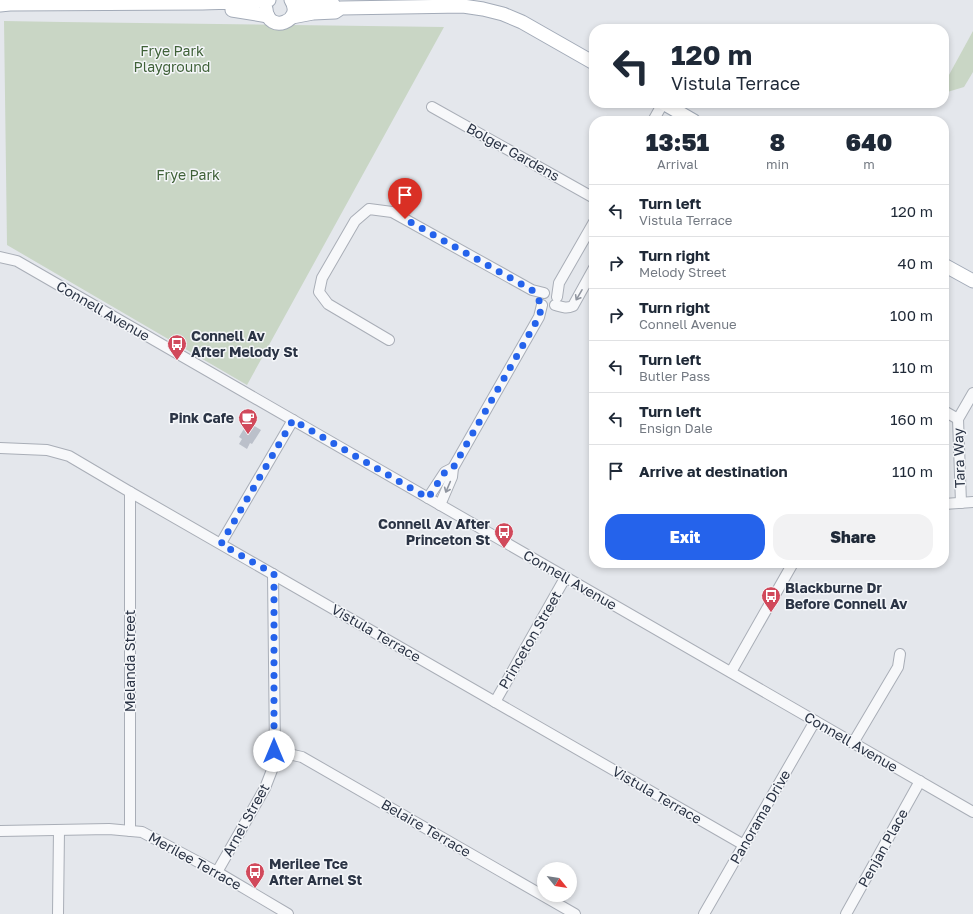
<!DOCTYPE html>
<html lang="en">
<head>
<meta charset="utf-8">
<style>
  :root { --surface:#fff; --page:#f2f2f3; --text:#1f2937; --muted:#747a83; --line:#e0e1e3; --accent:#2563eb }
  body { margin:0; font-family:"Golos Text",sans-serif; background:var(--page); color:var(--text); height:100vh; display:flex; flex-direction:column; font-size:15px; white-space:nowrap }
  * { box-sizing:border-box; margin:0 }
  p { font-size:13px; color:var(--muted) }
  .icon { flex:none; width:22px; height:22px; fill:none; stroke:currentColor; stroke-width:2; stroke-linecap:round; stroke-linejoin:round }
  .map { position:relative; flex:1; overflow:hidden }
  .details { position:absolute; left:589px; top:116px; width:360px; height:452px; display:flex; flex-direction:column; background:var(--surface); border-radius:16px; box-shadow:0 2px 6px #0003 }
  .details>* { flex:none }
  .hud { position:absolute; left:589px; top:24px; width:360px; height:84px; border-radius:16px; box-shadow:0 2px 6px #0003; background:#fff; color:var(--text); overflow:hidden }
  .needle { width:26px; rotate:120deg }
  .tools { position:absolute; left:537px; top:862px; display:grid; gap:8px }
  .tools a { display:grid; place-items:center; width:40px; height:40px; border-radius:50%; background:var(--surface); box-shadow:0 2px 6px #0003; font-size:20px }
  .pin { position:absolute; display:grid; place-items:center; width:34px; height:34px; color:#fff; margin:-41px -17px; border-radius:50% 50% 50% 0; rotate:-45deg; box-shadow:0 0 4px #0007 }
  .pin .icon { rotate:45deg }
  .me { position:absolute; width:44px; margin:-22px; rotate:0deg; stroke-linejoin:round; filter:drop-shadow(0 0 3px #0008) }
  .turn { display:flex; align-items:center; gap:14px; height:84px; padding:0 16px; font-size:18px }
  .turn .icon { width:52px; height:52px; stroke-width:2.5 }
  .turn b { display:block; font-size:28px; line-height:34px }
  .eta { display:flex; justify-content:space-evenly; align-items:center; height:68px; text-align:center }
  .eta b { font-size:24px; font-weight:800; line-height:28px }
  .primary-button { display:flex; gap:8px; margin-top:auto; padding:8px 16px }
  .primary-button a { flex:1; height:46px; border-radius:16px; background:var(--accent); color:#fff; font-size:16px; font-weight:800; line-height:46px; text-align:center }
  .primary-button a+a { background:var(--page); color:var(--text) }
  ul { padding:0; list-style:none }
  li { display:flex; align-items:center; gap:12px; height:52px; padding:0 16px; border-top:1px solid var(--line) }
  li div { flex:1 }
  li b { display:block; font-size:15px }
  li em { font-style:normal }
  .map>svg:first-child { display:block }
  .green { fill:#c9d6c5 }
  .building { fill:#bbc0ca }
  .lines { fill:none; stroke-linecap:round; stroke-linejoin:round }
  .minor-casing { stroke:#a9aeb7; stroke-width:12 }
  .major-casing { stroke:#a3abb8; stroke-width:15 }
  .minor { stroke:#f7f8fa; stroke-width:10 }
  .major { stroke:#fff; stroke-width:13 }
  .oneway { stroke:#9196a0 }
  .route { stroke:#2563eb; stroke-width:7; stroke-dasharray:0 12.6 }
  .labels { text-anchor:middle; stroke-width:3; stroke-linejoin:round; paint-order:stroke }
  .park-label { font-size:14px; fill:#3f6138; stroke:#f4f6f9 }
  .street-label { font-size:14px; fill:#2b3445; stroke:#f4f6f9 }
  .poi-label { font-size:14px; font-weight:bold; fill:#2b3445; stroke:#f4f6f9; text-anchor:start }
</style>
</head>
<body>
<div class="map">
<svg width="973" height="914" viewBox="0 0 973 914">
  <rect width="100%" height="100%" fill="#e4e7ec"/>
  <!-- green -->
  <g class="green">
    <polygon points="4,21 63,22 444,27 247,385 7,245"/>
    <polygon points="973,31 973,72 964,87 944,93 944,84"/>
  </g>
  <!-- building -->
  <polygon class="building" points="248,422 261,430 252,444 250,443 247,449 239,444 242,439 239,437"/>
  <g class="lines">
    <!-- minor casing -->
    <g class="minor-casing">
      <g id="minor">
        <polyline points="432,107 594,198"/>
        <polyline points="653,121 663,103"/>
        <polyline points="0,257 17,261 973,812"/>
        <polyline points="557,297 559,283 594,222"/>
        <path d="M 555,305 C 562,307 566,309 573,306 L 594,268"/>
        <polyline points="389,340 328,304 319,292 322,278 355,221 369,209 392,212 532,290 544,293"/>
        <polyline points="944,411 958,419"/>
        <polyline points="0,448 47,450 69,456 130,492 744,845"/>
        <polyline points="428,498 445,472 453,468"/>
        <polyline points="961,503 958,419 973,393"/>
        <polyline points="944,504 973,502"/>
        <polyline points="440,505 452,477 453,468 539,317 542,305"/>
        <polyline points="221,543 293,420"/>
        <polyline points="731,672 793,563"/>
        <polyline points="495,702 565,578"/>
        <polyline points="853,743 898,667 900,654"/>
        <polyline points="275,751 302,757 575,914"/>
        <polyline points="0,831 109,829 142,832 217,872 288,914"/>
        <polyline points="130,831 130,492"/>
        <polyline points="217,872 265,788 272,770 275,751 273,574"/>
        <polyline points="58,914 59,830"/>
        <polyline points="704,914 815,721"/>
        <polyline points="846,914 920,781"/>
      </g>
    </g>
    <!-- major casing -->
    <g class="major-casing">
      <g id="major">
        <polyline points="293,3 333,4"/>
        <path d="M 0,5 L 10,4 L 202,3 C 224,1 247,5 269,0"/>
        <path d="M 266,9 C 268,35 305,21 291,0"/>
        <polyline points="232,10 268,16"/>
        <polyline points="292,17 313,13 335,12 341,8 463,6 483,9 503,14 522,22 594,63"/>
        <polyline points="663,103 694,121"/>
        <polyline points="944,265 973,281"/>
      </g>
    </g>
    <!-- minor -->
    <use href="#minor" class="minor"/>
    <!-- major -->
    <use href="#major" class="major"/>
  </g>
  <!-- one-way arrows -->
  <defs><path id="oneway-shaft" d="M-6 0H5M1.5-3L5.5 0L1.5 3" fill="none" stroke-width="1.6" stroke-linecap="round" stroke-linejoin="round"/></defs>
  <g class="oneway">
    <use href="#oneway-shaft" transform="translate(579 295) rotate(120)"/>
    <use href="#oneway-shaft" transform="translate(448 487) rotate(113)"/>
  </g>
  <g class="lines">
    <!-- route -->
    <polyline class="route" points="274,751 274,574 221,544 293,420 428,498 445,472 453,468 539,317 542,305 532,290 405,219"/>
  </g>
  <!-- icons -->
  <defs>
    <g id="bus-pin" transform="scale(1)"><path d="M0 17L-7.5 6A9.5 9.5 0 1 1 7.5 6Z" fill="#d1495b" stroke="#f4f6f9"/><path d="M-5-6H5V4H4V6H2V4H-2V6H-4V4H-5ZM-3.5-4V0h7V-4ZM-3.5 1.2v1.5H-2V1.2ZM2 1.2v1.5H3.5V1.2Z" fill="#fff"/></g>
    <g id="cafe-pin" transform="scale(1)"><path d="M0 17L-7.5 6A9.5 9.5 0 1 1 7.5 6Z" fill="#d1495b" stroke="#f4f6f9"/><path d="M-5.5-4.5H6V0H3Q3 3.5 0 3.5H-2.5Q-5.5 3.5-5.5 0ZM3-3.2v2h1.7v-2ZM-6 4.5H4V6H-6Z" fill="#fff"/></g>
  </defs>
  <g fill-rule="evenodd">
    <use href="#bus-pin" x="177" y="344"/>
    <use href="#cafe-pin" x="248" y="418"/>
    <use href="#bus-pin" x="504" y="532"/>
    <use href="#bus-pin" x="771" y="596"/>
    <use href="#bus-pin" x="255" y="872"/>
  </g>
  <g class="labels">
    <!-- park labels -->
    <g class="park-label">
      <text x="172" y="56">Frye Park<tspan x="172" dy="16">Playground</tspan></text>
      <text x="188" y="180">Frye Park</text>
    </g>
    <!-- street labels -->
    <g class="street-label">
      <text transform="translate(513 152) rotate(29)" y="5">Bolger Gardens</text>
      <text transform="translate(103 311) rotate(30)" y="5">Connell Avenue</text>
      <text transform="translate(959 458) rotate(-92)" y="5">Tara Way</text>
      <text transform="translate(570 580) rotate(30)" y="5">Connell Avenue</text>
      <text transform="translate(376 633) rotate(30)" y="5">Vistula Terrace</text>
      <text transform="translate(530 640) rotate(-60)" y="5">Princeton Street</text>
      <text transform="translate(130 661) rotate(-90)" y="5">Melanda Street</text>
      <text transform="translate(851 742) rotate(30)" y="5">Connell Avenue</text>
      <text transform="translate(657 795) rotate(30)" y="5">Vistula Terrace</text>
      <text transform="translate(760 817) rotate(-60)" y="5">Panorama Drive</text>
      <text transform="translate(246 820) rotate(-61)" y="5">Arnel Street</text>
      <text transform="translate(426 828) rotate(30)" y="5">Belaire Terrace</text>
      <text transform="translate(883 848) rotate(-61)" y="5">Penjan Place</text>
      <text transform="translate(195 861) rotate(29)" y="5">Merilee Terrace</text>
    </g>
    <!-- poi labels -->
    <g class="poi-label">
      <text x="191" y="341">Connell Av<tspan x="191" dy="16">After Melody St</tspan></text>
      <text x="234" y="423" text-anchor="end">Pink Cafe</text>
      <text x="490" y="529" text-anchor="end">Connell Av After<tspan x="490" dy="16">Princeton St</tspan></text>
      <text x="785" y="593">Blackburne Dr<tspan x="785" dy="16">Before Connell Av</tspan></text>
      <text x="269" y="869">Merilee Tce<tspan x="269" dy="16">After Arnel St</tspan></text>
    </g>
  </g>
</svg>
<div class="tools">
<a><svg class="needle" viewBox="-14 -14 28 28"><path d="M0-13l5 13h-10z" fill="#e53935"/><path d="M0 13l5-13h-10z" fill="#747a83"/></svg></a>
</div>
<div class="pin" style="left:405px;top:219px;background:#d93025"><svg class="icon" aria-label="arrive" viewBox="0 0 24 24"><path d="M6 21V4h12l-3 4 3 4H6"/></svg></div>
<svg class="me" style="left:274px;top:751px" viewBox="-20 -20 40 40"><circle r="19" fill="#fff"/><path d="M0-13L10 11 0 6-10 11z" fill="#2563eb"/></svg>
<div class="hud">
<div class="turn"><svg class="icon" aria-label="left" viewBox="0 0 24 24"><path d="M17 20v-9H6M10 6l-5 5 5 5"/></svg><div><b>120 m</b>Vistula Terrace</div></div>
</div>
<section class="details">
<div class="eta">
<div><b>13:51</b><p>Arrival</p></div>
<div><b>8</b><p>min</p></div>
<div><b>640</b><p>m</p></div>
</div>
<ul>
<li><svg class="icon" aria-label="left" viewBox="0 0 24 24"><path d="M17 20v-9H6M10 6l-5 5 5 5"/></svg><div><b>Turn left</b><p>Vistula Terrace</p></div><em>120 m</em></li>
<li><svg class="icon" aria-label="right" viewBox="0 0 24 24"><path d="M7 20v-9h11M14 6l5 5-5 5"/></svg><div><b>Turn right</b><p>Melody Street</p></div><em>40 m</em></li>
<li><svg class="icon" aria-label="right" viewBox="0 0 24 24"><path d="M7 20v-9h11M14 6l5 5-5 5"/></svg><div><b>Turn right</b><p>Connell Avenue</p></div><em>100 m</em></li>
<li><svg class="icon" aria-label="left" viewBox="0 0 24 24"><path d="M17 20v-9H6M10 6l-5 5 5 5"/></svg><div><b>Turn left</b><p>Butler Pass</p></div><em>110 m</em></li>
<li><svg class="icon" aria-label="left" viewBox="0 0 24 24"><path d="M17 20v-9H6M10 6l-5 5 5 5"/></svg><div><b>Turn left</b><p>Ensign Dale</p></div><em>160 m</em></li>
<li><svg class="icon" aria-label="arrive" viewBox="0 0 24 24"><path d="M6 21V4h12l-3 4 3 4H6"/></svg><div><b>Arrive at destination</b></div><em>110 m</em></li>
</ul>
<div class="primary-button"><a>Exit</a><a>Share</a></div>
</section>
</div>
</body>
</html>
